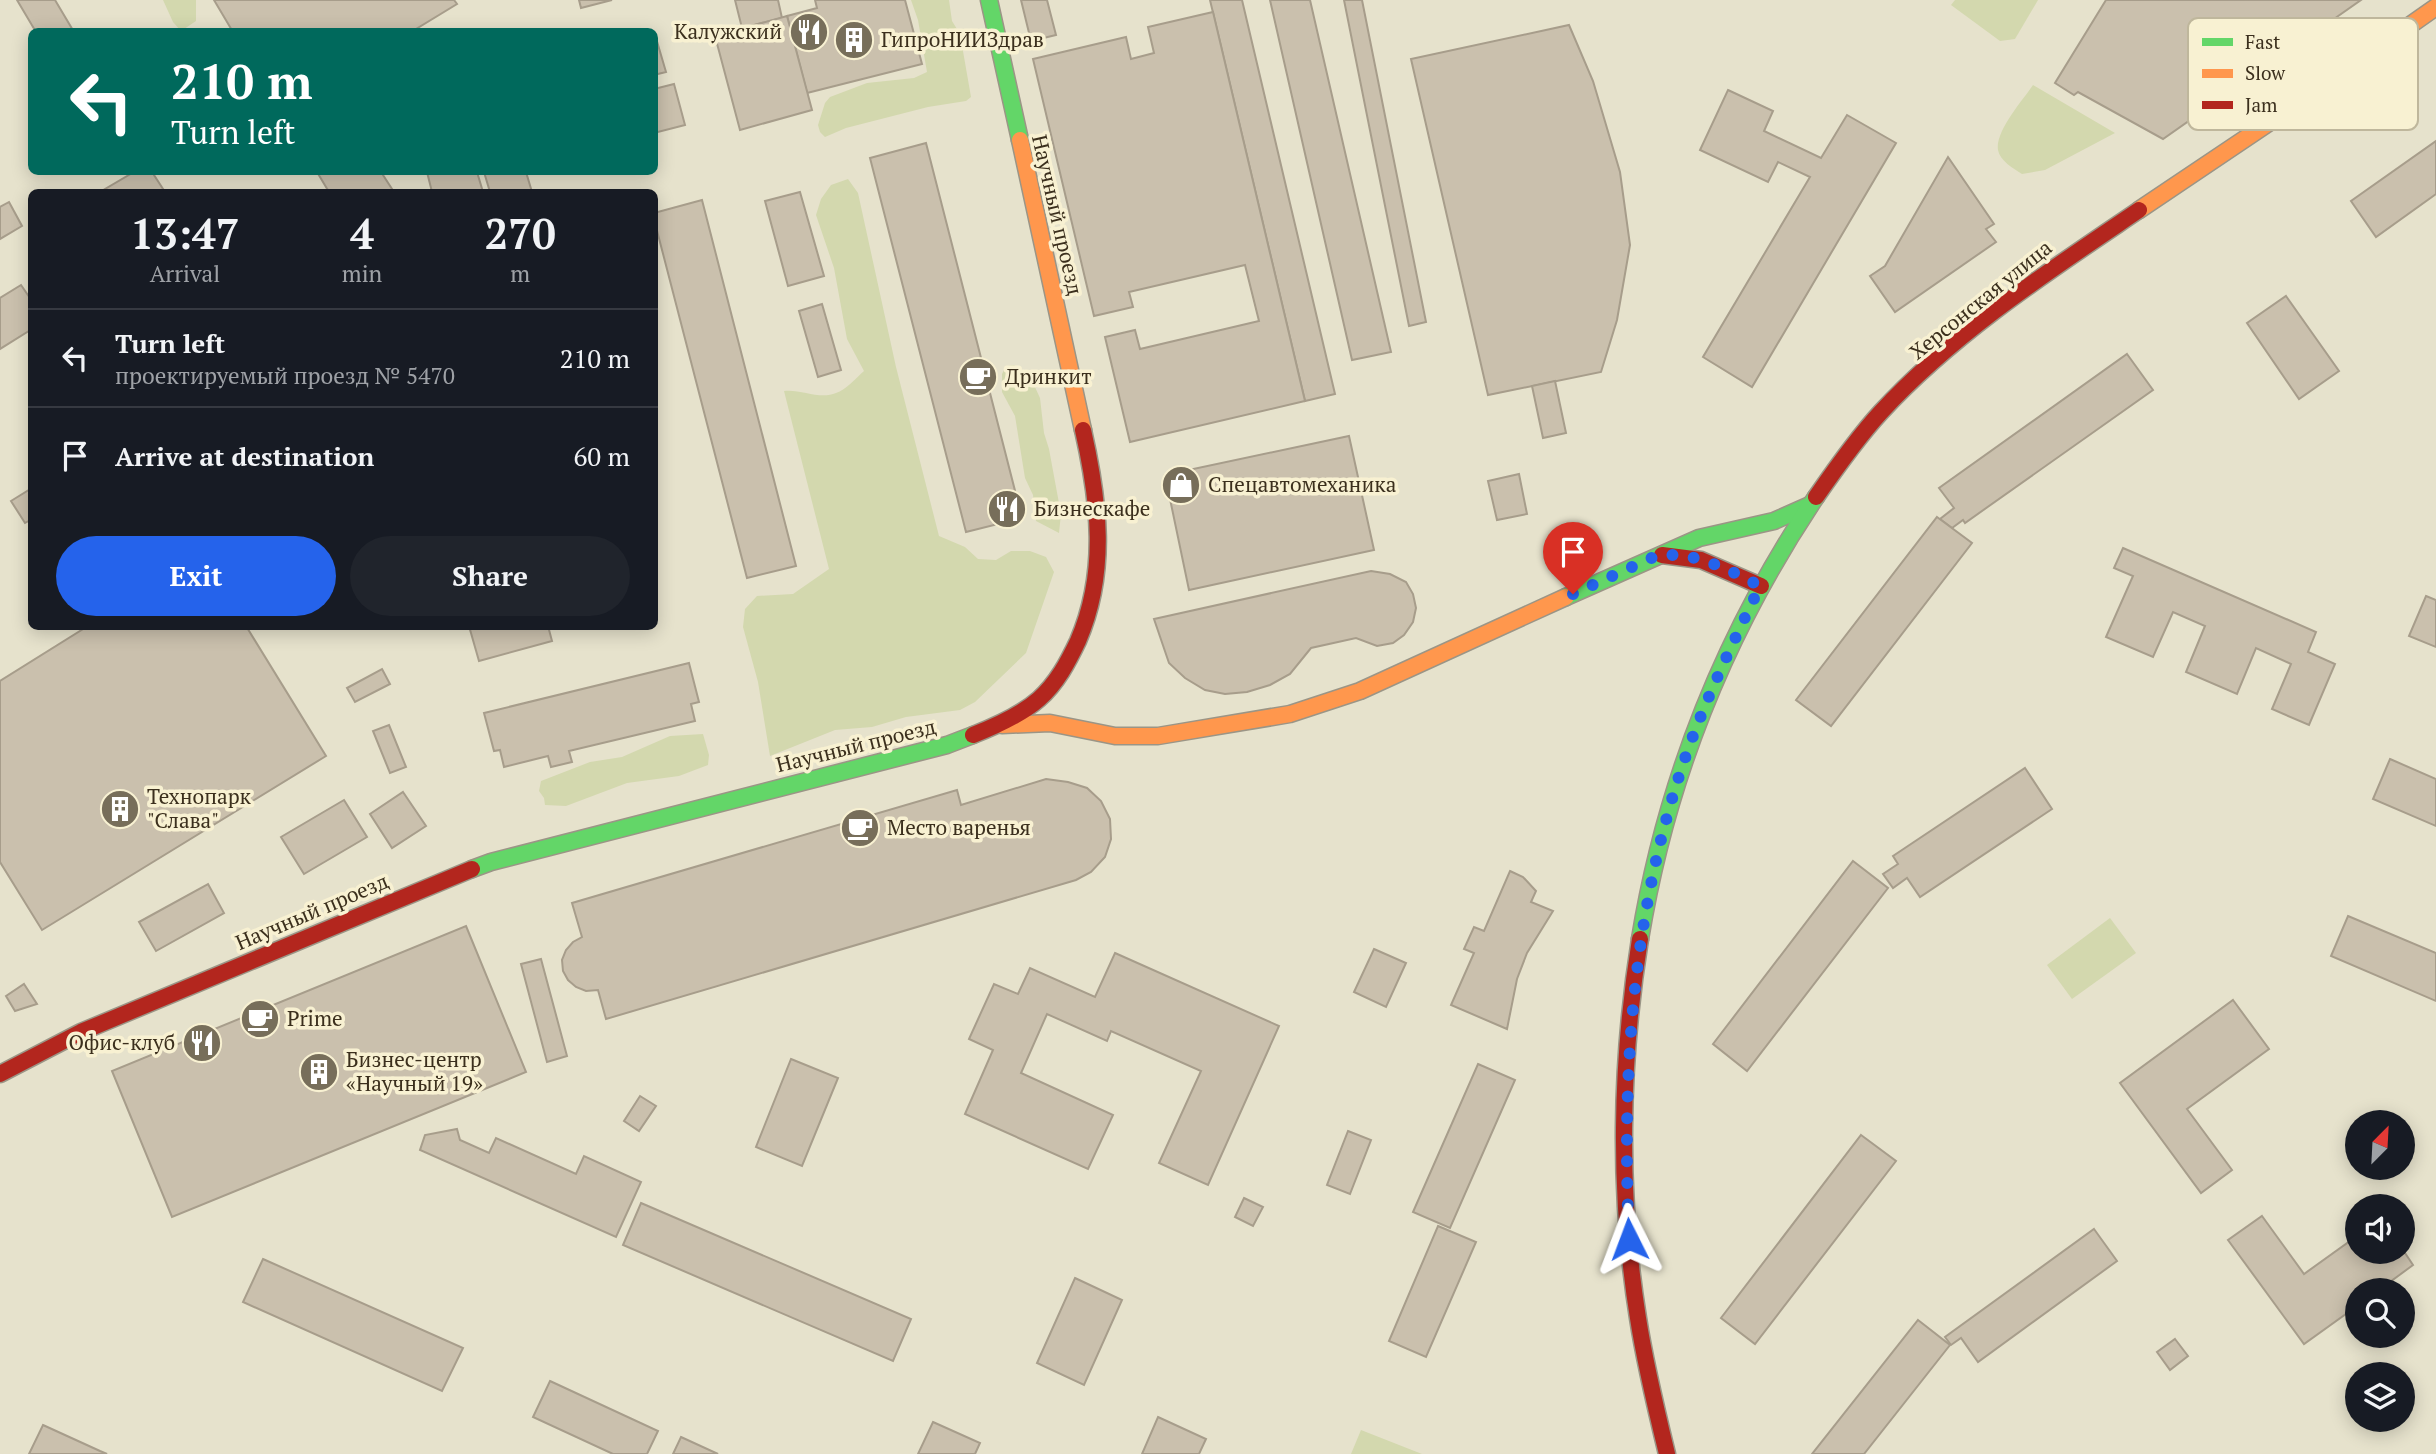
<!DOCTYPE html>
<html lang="en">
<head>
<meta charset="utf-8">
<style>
  :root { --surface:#171b24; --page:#20242c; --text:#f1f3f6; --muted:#9ea1a6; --line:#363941; --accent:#2563eb }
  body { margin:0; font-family:"PT Serif",serif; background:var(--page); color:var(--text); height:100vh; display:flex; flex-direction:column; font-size:26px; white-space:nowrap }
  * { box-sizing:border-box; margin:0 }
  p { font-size:23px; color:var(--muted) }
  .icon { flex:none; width:38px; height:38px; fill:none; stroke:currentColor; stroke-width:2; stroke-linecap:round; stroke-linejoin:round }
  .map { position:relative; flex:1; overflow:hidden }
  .side { position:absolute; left:28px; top:189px; width:630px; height:441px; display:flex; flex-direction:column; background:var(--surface); border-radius:10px; box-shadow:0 4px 18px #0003 }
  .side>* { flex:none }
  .hud { position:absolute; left:28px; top:28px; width:630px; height:147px; border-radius:10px; box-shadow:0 4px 18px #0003; background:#00695c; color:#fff; overflow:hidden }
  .needle { width:46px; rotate:24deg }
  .tools { position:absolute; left:2345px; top:1110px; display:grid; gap:14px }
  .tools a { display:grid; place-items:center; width:70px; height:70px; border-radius:50%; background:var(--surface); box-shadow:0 4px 18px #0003; font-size:35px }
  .pin { position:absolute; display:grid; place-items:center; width:60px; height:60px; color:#fff; margin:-72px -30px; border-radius:50% 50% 50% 0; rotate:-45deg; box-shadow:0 0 7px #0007 }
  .pin .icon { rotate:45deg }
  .me { position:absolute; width:77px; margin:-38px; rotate:357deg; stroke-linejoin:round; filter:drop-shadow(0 0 5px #0008) }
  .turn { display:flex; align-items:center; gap:24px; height:147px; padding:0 28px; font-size:32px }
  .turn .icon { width:91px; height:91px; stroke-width:2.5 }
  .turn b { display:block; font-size:49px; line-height:60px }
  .eta { display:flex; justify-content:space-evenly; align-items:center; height:119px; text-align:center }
  .eta b { font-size:42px; font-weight:700; line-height:49px }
  .cta { display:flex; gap:14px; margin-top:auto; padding:14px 28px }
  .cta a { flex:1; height:80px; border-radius:42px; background:var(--accent); color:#fff; font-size:28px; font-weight:700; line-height:80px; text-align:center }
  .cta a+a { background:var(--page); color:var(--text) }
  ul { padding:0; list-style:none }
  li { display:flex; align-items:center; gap:21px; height:98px; padding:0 28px; border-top:2px solid var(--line) }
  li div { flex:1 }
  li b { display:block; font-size:26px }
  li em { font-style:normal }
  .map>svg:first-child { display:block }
  .green { fill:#d3d8ae }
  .building { fill:#cac0ad; stroke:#a79d8b; stroke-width:2 }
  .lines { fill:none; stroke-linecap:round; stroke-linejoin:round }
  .fast-casing { stroke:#9b9586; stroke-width:19 }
  .slow-casing { stroke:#9b9586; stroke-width:19 }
  .jam-casing { stroke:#9b9586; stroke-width:19 }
  .fast { stroke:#63d668; stroke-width:16 }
  .slow { stroke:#ff974d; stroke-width:16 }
  .jam { stroke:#b3261e; stroke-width:16 }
  .route { stroke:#2563eb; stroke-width:12; stroke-dasharray:0 21.6 }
  .labels { text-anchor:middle; stroke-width:7; stroke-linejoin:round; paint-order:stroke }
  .poi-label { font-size:21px; fill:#3b2f1d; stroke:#f8f1d2; text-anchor:start }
  .street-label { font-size:21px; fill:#3b2f1d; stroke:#f8f1d2 }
  .key { fill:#f8f1d2; stroke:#bfb79c; stroke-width:2 }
  .key-label { font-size:19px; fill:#3b2f1d }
</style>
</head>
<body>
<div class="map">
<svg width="2436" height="1454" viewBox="0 0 2436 1454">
  <rect width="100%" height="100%" fill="#e6e2cc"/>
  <!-- green -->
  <g class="green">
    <polygon points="163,0 196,0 196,21 181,31 173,22"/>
    <polygon points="911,0 949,0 952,21 960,34 971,97 966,101 928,107 846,128 825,137 820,132 818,125 825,103 830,97 867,83 914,78 927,72 918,20"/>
    <polygon points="1955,0 2038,0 2015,39 2000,41 1951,5"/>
    <path d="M 2033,85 L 2115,133 L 2045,170 L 2022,174 C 2013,168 2000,161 1998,150 C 1995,131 2023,100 2033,85 Z"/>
    <path d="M 848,179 L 858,193 L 896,367 L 939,536 L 965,547 L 978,559 L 996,560 L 1011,551 L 1030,551 L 1046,557 L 1054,572 L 1026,653 L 975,702 L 960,710 L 906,717 L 872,727 L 835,730 L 770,756 L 758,682 L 743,627 L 745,609 L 757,596 L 793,594 L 829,569 L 784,391 C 801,389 820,400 836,393 C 846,390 856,378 864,371 L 847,339 L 834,268 L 816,215 L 821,199 L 831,185 Z"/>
    <polygon points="1014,365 1029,374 1040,398 1044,433 1049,449 1061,514 1059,533 1036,521 1033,495 1025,478 1015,416 1002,392 1002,374 1006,366"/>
    <polygon points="703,734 709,755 708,765 679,776 627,783 566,806 545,805 544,798 539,791 541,781 590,762 622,757 670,736"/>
    <polygon points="2110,918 2136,953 2072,999 2047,965"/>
    <polygon points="1361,1430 1422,1454 1351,1454"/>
  </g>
  <!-- building -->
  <g class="building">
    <polygon points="17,0 55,0 74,32 36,32"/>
    <polygon points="214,0 454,0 457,4 411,32 233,32"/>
    <polygon points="579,0 612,0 581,8"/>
    <polygon points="735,0 778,0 782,18 742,28"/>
    <polygon points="815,0 905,0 922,64 807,93 787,16 817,8"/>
    <polygon points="1021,0 1047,0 1056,35 1031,41"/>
    <polygon points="1210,0 1242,0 1335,394 1305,401"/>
    <polygon points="1270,0 1310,0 1391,352 1352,360"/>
    <polygon points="1344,0 1362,0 1426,322 1409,326"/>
    <polygon points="2106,0 2361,0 2163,139 2078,92 2074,95 2055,83"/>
    <polygon points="1213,12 1305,401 1130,442 1105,337 1135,330 1140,349 1259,321 1245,265 1129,292 1133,307 1094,316 1033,59 1126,37 1131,59 1154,53 1148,27"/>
    <polygon points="787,16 812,110 740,130 715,36"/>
    <polygon points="1569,25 1593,81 1620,172 1630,245 1617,320 1601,372 1488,395 1411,59"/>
    <polygon points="654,38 656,38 666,72 654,75"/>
    <polygon points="674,84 685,125 654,133 654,89"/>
    <polygon points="1728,90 1773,111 1764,131 1821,158 1847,115 1896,143 1752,387 1703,357 1810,177 1778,162 1768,182 1700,150"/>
    <polygon points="2436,141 2436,194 2376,237 2351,201"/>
    <polygon points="926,143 1022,518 966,532 870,158"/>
    <polygon points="1948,157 1994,224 1986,229 1996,242 1895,312 1870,276 1885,266"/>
    <polygon points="134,172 152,172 165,192 100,192"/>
    <polygon points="317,172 381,172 394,192 329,192"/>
    <polygon points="427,172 477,172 483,192 432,192"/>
    <polygon points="484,172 526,172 532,192 490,192"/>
    <polygon points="800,192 824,276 788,286 765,201"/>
    <polygon points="702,200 796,566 747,578 654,219 654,213"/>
    <polygon points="9,202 22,226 0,239 0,207"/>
    <polygon points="21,285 32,301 32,329 0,349 0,298"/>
    <polygon points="2286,296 2339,371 2299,399 2247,323"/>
    <polygon points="822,304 841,370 818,377 799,311"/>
    <polygon points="2127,354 2153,390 1965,523 1963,520 1952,528 1940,519 1954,508 1939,488"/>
    <polygon points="1555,381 1566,433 1543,438 1532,386"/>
    <polygon points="1349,436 1374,550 1189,590 1165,475"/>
    <polygon points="1519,474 1527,514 1497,520 1488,481"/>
    <polygon points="32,488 32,519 25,523 11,501"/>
    <polygon points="1937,517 1972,543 1831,726 1796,700"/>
    <polygon points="2123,548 2316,632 2308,652 2335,664 2309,725 2272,709 2291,664 2256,648 2237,694 2186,672 2205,626 2173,612 2153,657 2106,637 2133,576 2114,568"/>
    <polygon points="1371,571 1390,574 1406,582 1413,594 1416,608 1413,622 1404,635 1393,643 1377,646 1356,638 1311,648 1290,674 1270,685 1247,692 1225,694 1205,690 1185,678 1169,663 1154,619"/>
    <polygon points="2426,596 2436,600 2436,647 2409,636"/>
    <polygon points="88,626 246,626 326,756 42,930 0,862 0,681"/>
    <polygon points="469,626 548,626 552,641 479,661"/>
    <polygon points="689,663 699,702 691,704 695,721 569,751 572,762 551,767 548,756 504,767 500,750 494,751 484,713"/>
    <polygon points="382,669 390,684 355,702 347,688"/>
    <polygon points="389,725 406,767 390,773 373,731"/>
    <polygon points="2390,759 2436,779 2436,826 2373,799"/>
    <polygon points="2025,768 2052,809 1920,897 1907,878 1893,888 1883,874 1898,864 1893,856"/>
    <polygon points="1046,779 1068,782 1087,788 1101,801 1110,819 1111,839 1105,857 1091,872 1076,880 606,1019 598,990 586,991 576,987 568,980 563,971 562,960 566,950 573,942 582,937 572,903 957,790 961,805"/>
    <polygon points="403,792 426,826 392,848 370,814"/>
    <polygon points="344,800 367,837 304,874 281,837"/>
    <polygon points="1853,861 1888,888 1747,1071 1713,1044"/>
    <polygon points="1510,871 1523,877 1536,891 1531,902 1553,911 1527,953 1517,979 1507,1029 1451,1005 1474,953 1464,949 1474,927 1484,931"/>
    <polygon points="208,884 224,913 156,951 139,922"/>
    <polygon points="2348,916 2436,953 2436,1001 2331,956"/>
    <polygon points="466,926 526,1072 172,1217 112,1071"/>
    <polygon points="1374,949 1406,963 1386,1007 1354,992"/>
    <polygon points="1115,953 1279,1026 1208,1185 1159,1163 1201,1071 1111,1031 1107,1041 1047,1014 1021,1073 1113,1115 1088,1169 965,1114 993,1050 969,1039 994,984 1018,994 1030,968 1095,997"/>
    <polygon points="541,959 567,1056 547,1062 521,964"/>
    <polygon points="24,984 37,1004 15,1011 6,996"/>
    <polygon points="2233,1000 2269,1049 2187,1109 2232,1170 2201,1193 2120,1083"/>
    <polygon points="791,1059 838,1078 802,1166 756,1147"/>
    <polygon points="1478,1064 1515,1080 1450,1228 1413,1212"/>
    <polygon points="640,1096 656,1106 639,1131 624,1121"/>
    <polygon points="457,1129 460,1140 489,1153 496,1138 576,1174 584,1156 641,1182 616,1237 420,1150 425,1135"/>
    <polygon points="1348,1131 1371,1140 1350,1194 1327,1185"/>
    <polygon points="1861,1135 1896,1161 1755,1344 1721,1318"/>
    <polygon points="1244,1198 1263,1207 1253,1226 1235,1217"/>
    <polygon points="641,1203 911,1319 893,1361 623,1245"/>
    <polygon points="2262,1216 2304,1274 2357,1236 2357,1251 2403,1250 2413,1265 2379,1290 2357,1290 2357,1306 2304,1344 2228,1240"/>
    <polygon points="1438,1226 1476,1242 1426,1357 1389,1341"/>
    <polygon points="2094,1229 2117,1261 1978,1362 1961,1338 1951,1345 1945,1337"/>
    <polygon points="263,1259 463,1348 442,1391 243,1302"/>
    <polygon points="1075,1278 1122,1300 1084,1385 1037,1363"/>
    <polygon points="1918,1320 1950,1345 1864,1454 1812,1454"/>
    <polygon points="2175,1339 2188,1356 2170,1370 2157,1352"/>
    <polygon points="550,1381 658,1431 647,1454 613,1454 533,1417"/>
    <polygon points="1158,1417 1206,1439 1199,1454 1142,1454"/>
    <polygon points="933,1422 980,1443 975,1454 918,1454"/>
    <polygon points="43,1425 100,1451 107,1454 29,1454"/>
    <polygon points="681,1437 718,1454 673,1454"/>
  </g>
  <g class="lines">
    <!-- fast casing -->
    <g class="fast-casing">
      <g id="fast">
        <polyline points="989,0 1020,140"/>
        <polyline points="1566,597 1699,538 1774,521 1810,505"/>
        <polyline points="472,869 491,862 947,745 973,735"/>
        <path d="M 1640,939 C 1666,780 1726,631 1816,497"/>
      </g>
    </g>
    <!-- slow casing -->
    <g class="slow-casing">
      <g id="slow">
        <polyline points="1020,140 1083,430"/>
        <polyline points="2139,210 2325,85 2436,7"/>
        <polyline points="1002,725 1050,723 1115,736 1158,736 1290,714 1360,691 1566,597"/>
      </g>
    </g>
    <!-- jam casing -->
    <g class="jam-casing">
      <g id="jam">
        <path d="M 1816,497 C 1836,468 1857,438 1881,412 C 1955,332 2049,271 2139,210"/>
        <polyline points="1662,555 1701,560 1761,586"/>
        <path d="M 973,735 C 996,726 1021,715 1039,699 C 1057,683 1068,662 1078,641 C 1108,572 1099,501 1083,430"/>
        <path d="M 1640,939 C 1620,1063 1618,1194 1638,1318 C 1645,1364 1656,1409 1667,1454"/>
        <polyline points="0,1074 81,1032 472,869"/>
      </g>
    </g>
    <!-- fast -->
    <use href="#fast" class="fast"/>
    <!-- slow -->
    <use href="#slow" class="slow"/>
    <!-- jam -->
    <use href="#jam" class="jam"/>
  </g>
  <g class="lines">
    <!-- route -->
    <path class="route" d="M 1573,594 L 1658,555 L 1685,555 L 1723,567 L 1760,586 C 1732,645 1703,704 1682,767 C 1631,921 1622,1078 1629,1239"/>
  </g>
  <!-- icons -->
  <defs>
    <g id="restaurant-disc" transform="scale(2.0125)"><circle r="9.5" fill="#776e5a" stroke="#f8f1d2"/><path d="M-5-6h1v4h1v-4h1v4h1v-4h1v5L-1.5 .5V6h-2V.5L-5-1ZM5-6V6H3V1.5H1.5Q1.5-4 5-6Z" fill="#fff"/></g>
    <g id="building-disc" transform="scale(2.0125)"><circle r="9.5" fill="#776e5a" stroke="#f8f1d2"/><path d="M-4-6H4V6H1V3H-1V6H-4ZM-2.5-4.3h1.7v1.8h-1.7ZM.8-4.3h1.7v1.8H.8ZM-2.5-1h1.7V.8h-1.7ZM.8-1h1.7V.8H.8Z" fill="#fff"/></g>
    <g id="cafe-disc" transform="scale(2.0125)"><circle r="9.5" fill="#776e5a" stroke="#f8f1d2"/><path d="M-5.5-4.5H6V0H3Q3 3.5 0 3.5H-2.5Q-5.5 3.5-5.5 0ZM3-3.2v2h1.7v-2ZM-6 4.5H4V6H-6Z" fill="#fff"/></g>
    <g id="shop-disc" transform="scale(2.0125)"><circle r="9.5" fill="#776e5a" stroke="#f8f1d2"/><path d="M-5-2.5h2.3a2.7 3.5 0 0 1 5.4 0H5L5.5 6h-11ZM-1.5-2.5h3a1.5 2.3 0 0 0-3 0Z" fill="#fff"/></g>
  </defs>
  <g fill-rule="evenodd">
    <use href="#restaurant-disc" x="809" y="32"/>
    <use href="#building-disc" x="854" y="40"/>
    <use href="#cafe-disc" x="978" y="377"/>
    <use href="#shop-disc" x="1181" y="485"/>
    <use href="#restaurant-disc" x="1007" y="509"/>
    <use href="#building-disc" x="120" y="809"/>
    <use href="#cafe-disc" x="860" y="828"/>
    <use href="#cafe-disc" x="260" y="1019"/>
    <use href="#restaurant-disc" x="202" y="1043"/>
    <use href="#building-disc" x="319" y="1072"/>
  </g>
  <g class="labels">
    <!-- poi labels -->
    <g class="poi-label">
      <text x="782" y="39" text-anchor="end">Калужский</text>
      <text x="881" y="47">ГипроНИИЗдрав</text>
      <text x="1005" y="384">Дринкит</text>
      <text x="1208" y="492">Спецавтомеханика</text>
      <text x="1034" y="516">Бизнескафе</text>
      <text x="147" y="804">Технопарк<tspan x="147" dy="24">"Слава"</tspan></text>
      <text x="887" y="835">Место варенья</text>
      <text x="287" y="1026">Prime</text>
      <text x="175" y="1050" text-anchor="end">Офис-клуб</text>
      <text x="346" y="1067">Бизнес-центр<tspan x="346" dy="24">«Научный 19»</tspan></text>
    </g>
    <!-- street labels -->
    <g class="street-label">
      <text transform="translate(1057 215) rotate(77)" y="7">Научный проезд</text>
      <text transform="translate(1981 300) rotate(-39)" y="7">Херсонская улица</text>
      <text transform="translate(856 746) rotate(-14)" y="7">Научный проезд</text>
      <text transform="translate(312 912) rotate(-23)" y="7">Научный проезд</text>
    </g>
  </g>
  <!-- legend -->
  <rect x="2188" y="18" width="230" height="112" rx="10" class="key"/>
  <rect x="2202" y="38" width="31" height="8" fill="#63d668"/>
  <rect x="2202" y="69" width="31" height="9" fill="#ff974d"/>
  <rect x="2202" y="101" width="31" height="8" fill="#b3261e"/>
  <g class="key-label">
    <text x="2245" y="49">Fast</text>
    <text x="2245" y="80">Slow</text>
    <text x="2245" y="112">Jam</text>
  </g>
</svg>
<div class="tools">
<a><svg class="needle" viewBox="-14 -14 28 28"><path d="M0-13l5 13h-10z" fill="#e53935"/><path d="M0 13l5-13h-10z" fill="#9ea1a6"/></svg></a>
<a><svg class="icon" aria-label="sound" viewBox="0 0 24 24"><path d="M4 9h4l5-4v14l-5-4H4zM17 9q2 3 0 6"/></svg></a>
<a><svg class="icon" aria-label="search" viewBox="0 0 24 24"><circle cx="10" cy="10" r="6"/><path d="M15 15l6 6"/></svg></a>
<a><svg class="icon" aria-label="layers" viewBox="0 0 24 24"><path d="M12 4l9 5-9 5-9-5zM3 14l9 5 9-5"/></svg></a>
</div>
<div class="pin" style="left:1573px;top:594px;background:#d93025"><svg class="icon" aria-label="arrive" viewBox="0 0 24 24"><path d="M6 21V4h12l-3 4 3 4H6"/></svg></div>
<svg class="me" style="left:1629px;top:1239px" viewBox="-20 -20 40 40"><path d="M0-17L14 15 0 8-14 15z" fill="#2563eb" stroke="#fff" stroke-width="4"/></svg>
<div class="hud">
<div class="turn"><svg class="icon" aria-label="left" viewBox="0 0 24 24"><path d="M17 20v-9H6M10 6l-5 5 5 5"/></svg><div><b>210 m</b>Turn left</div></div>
</div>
<section class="side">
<div class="eta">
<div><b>13:47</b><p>Arrival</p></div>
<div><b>4</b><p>min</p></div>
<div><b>270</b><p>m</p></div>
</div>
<ul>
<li><svg class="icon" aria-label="left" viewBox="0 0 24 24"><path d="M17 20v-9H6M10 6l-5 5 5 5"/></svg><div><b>Turn left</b><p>проектируемый проезд № 5470</p></div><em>210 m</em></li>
<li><svg class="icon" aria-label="arrive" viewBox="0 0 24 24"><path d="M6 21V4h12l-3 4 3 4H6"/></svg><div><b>Arrive at destination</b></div><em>60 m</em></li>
</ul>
<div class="cta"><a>Exit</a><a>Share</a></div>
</section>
</div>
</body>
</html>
